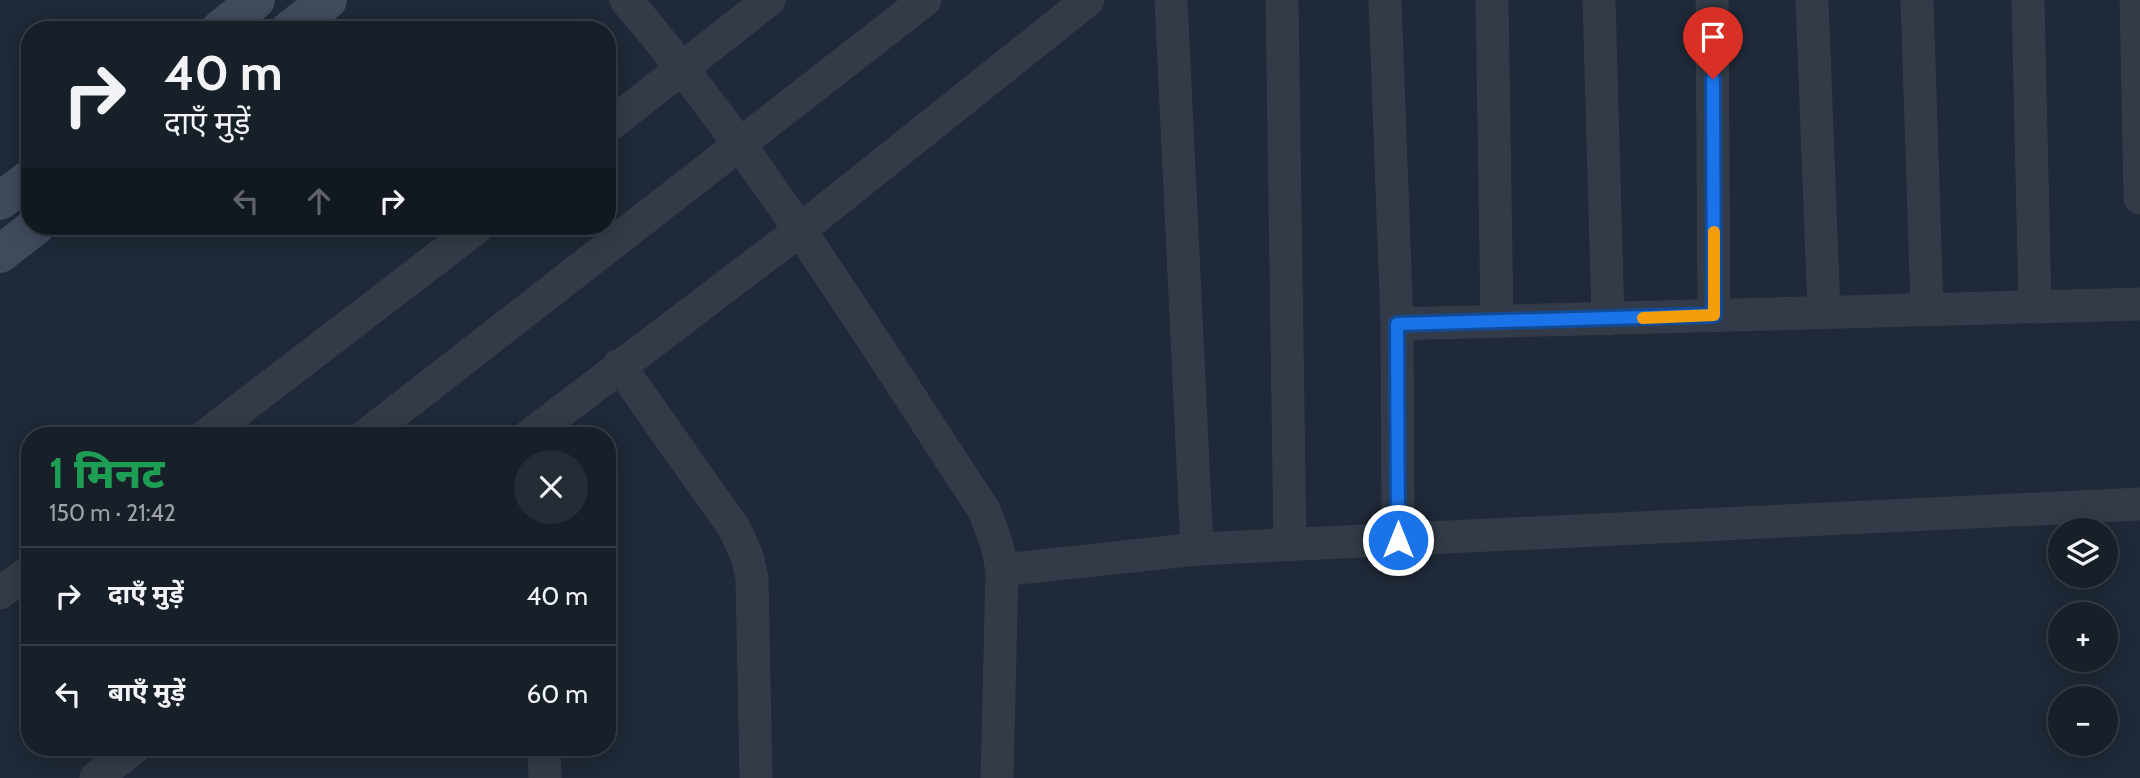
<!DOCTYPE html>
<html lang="hi">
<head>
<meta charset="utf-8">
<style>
  :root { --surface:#171f29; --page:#242c35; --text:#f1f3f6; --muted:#9ea2a8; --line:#363d46 }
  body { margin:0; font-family:Cabin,"Noto Sans Devanagari",sans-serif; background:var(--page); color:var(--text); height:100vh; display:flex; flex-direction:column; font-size:26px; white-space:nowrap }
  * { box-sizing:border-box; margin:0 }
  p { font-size:23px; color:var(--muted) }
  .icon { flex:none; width:38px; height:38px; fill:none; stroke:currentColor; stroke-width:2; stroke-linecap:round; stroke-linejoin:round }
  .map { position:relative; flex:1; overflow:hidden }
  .details { position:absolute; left:21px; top:427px; width:595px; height:329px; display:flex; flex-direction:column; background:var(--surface); border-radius:28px; box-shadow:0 4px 18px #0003,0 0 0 2px var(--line) }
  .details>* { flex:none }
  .top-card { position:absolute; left:21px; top:21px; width:595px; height:214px; border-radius:28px; box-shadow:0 4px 18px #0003,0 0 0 2px var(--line); background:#171f29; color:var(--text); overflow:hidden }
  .controls { position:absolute; left:2048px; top:518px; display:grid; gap:14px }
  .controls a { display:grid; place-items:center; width:70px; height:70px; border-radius:50%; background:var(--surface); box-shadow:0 4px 18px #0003,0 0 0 2px var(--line); font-size:35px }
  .pin { position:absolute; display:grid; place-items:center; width:60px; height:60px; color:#fff; margin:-72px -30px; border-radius:50% 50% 50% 0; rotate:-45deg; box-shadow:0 0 7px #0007 }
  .pin .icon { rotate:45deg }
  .me { position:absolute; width:77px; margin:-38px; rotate:0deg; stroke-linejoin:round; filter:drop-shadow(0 0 5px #0008) }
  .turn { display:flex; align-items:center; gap:24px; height:147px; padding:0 28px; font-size:32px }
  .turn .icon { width:91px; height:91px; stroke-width:2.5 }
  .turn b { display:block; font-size:49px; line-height:60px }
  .lanes { display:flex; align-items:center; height:66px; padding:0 28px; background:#0003; justify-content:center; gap:35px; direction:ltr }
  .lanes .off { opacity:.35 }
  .round { display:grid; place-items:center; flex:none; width:74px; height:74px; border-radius:37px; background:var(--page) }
  .overview { display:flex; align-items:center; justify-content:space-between; height:119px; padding:0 28px }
  h1 { font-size:42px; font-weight:800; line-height:52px; color:#1e9e55 }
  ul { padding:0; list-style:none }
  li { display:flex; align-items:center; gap:21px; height:98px; padding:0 28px; border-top:2px solid var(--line) }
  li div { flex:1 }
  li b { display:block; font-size:26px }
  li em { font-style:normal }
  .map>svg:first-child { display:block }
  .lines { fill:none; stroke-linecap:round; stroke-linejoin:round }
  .street { stroke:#333b48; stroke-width:33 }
  .secondary { stroke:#404a5b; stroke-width:38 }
  .route-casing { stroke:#114b97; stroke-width:18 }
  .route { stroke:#1a73e8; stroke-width:12 }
  .slow { stroke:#f59e0b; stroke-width:12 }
</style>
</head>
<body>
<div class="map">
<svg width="2140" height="778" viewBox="0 0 2140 778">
  <rect width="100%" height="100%" fill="#1f2937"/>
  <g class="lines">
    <!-- street -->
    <g class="street">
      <path d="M 626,0 C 761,158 870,337 984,510 L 997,545 L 1002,570 L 997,778"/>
      <polyline points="1171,0 1197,549"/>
      <polyline points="1282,0 1290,545"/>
      <polyline points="1385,0 1397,324 1398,540"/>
      <polyline points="1492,0 1497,321"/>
      <polyline points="1599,0 1608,319"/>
      <polyline points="1712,0 1714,315"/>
      <polyline points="1812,0 1824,311"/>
      <polyline points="1917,0 1927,308"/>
      <polyline points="2028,0 2035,307"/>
      <polyline points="2136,0 2140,198"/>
      <polyline points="607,127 769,0"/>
      <polyline points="1397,324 2140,304"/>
      <polyline points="619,365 734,528 747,556 752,579 756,778"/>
      <polyline points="205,436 479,226"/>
      <polyline points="365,436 925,0"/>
      <polyline points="529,436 800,230 1088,0"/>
      <polyline points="1002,570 1197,549 2140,504"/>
      <polyline points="0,593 30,571"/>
      <polyline points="544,747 545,778"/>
      <polyline points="96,778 135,747"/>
    </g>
    <!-- secondary -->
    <g class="secondary">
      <polyline points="219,30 256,0"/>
      <polyline points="289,30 328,0"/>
      <polyline points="0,201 30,178"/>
      <polyline points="0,254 36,226"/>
    </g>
  </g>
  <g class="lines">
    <!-- route casing -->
    <g class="route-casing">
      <polyline id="route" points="1398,540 1397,324 1714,315 1713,79"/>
    </g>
    <!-- route -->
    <use href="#route" class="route"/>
    <!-- slow -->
    <polyline class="slow" points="1643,318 1714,315 1714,232"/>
  </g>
</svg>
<div class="controls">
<a><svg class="icon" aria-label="layers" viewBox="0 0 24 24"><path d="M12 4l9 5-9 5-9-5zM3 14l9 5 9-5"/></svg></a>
<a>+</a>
<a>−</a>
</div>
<div class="pin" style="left:1713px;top:79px;background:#d93025"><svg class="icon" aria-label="arrive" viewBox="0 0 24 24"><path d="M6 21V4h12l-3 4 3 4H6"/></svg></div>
<svg class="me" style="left:1398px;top:540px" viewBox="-20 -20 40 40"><circle r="17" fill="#1a73e8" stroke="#fff" stroke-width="3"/><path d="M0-11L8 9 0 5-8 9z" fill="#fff"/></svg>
<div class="top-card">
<div class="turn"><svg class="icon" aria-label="right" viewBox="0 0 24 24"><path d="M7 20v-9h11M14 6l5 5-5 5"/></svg><div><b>40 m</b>दाएँ मुड़ें</div></div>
<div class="lanes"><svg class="icon off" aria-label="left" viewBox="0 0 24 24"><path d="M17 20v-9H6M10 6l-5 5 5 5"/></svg><svg class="icon off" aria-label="ahead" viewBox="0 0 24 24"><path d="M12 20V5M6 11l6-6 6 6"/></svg><svg class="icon" aria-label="right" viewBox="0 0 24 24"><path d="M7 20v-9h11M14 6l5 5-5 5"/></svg></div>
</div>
<section class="details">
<div class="overview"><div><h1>1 मिनट</h1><p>150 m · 21:42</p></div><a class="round"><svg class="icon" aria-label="close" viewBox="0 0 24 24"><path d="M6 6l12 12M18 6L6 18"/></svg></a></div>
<ul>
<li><svg class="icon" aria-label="right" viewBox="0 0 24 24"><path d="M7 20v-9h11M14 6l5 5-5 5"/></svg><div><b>दाएँ मुड़ें</b></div><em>40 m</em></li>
<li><svg class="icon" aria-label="left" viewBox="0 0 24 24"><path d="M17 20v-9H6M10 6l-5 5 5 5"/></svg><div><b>बाएँ मुड़ें</b></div><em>60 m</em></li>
</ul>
</section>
</div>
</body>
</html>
